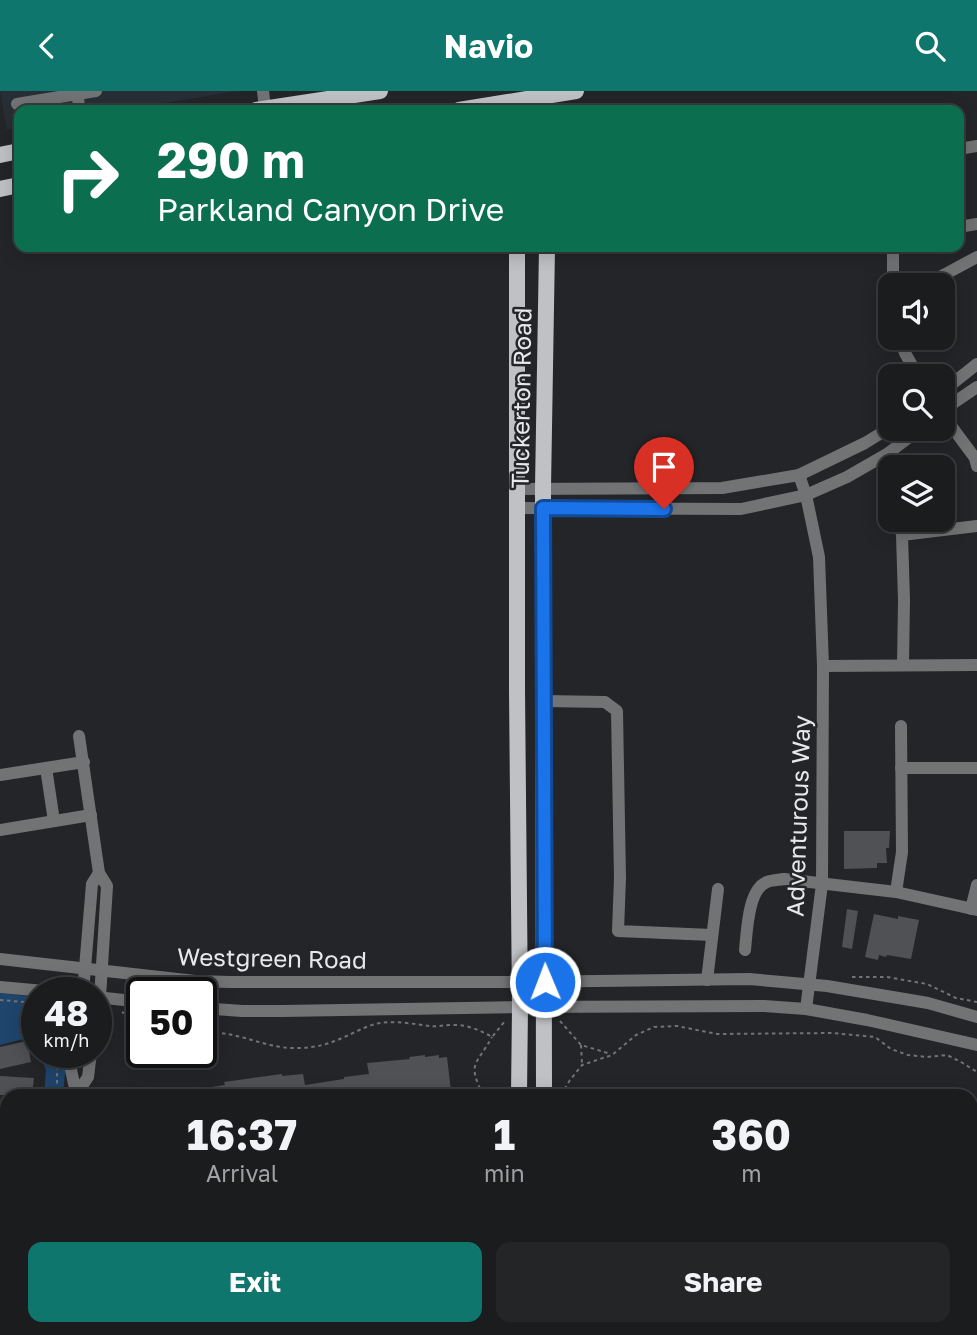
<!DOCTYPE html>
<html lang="en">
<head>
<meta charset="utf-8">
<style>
  :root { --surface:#1a1c1e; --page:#232527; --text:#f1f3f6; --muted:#9fa1a4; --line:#383a3c; --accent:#0f766e }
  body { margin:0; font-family:"Golos Text",sans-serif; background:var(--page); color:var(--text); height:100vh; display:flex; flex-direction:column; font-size:26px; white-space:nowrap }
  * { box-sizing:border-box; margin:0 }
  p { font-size:23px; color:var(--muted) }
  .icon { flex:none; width:38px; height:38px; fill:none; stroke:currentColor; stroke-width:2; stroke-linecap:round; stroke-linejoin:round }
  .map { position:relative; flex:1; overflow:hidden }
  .sheet { position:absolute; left:0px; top:998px; width:978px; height:247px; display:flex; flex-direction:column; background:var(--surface); border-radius:21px 21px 0 0; box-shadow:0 4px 18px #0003,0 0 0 2px var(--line) }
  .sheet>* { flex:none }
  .banner { position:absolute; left:14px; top:14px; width:950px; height:147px; border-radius:14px; box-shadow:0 4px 18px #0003,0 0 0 2px var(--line); background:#0b6e4f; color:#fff; overflow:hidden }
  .buttons { position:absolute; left:878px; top:182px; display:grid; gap:14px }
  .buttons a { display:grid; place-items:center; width:77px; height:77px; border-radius:14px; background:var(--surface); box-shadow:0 4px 18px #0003,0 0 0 2px var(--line); font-size:35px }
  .speed { position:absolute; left:21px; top:886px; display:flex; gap:14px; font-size:35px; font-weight:700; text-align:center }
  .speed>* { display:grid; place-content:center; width:91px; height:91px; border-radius:50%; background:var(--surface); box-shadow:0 4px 18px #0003,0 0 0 2px var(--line); line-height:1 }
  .speed small { font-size:18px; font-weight:400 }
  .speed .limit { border:4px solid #111; border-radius:10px; background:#fff; color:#111 }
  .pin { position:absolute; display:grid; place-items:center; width:60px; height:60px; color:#fff; margin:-72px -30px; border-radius:50% 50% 50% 0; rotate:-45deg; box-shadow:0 0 7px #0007 }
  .pin .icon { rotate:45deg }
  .me { position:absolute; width:77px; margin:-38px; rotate:359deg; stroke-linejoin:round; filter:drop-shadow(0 0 5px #0008) }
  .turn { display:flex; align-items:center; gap:24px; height:147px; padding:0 28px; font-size:32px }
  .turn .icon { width:91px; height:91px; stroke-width:2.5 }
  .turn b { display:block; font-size:49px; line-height:60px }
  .eta { display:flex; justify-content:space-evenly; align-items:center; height:119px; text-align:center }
  .eta b { font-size:42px; font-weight:700; line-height:49px }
  .button { display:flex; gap:14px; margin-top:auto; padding:14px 28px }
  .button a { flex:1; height:80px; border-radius:14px; background:var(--accent); color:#fff; font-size:28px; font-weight:700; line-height:80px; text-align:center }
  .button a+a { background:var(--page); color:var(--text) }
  header { display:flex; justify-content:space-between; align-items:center; height:91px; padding:0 28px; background:var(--accent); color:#fff; font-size:32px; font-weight:700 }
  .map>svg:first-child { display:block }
  .built { fill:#282e35 }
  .green { fill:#1f456d }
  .building { fill:#4f5154 }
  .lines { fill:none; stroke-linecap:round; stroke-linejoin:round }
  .path { stroke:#727376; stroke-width:2; stroke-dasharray:3.5 3.5; stroke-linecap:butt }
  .minor { stroke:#727374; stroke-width:12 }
  .major { stroke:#bfc1c4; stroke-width:16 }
  .route-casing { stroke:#114b97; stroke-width:18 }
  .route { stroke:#1a73e8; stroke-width:12 }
  .labels { text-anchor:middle; stroke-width:5; stroke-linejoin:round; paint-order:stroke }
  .street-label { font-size:24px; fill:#e7e8e9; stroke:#232528 }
</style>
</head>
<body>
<header><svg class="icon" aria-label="back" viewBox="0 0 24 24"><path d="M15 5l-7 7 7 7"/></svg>Navio<svg class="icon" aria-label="search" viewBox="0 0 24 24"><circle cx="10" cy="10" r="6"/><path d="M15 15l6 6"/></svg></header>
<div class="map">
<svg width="977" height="1244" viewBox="0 0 977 1244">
  <rect width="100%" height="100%" fill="#232528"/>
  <!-- built -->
  <polygon class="built" points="0,0 237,0 123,19 19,19 19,37 7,39"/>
  <!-- green -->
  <g class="green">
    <polygon points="0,902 37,906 37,949 35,945 0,954"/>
    <polygon points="40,961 67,961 63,1004 44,1004 46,980"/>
    <polygon points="0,1147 7,1151 7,1220 0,1211"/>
    <polygon points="19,1237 83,1237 87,1244 25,1244"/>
  </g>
  <!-- building -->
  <g class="building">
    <polygon points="844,740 890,740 889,757 886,757 887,772 877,772 877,777 844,778"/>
    <polygon points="847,818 858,820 852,858 842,856"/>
    <polygon points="874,823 898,828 898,825 919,829 911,868 887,864 886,866 879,864 878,869 865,866"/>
    <polygon points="27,950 31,971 0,978 0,956"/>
    <polygon points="425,964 425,966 439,964 439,967 447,966 451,1000 417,1004 415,1003 401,1004 207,1004 205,997 225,994 224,991 282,983 282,985 303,983 305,994 344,988 344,986 369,983 367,972 410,968 409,966"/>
    <polygon points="0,985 34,987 32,1004 0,1004"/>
  </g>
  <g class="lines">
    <!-- path -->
    <g class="path">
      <polyline points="852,886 887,886 927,893 956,907 977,911"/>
      <polyline points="0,909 37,912"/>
      <polyline points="122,921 128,924 142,933"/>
      <polyline points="560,930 581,954 611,963"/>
      <path d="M 201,943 C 235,937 263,958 296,957 C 312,957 327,954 342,947 C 352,943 362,937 372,934 C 390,928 412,933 430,935 C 437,936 444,934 452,934 C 465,933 480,939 492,946 L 505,930"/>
      <polyline points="581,954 582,973"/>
      <polyline points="57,961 57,1004"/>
      <path d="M 483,1004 C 467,971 476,975 492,946"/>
      <polyline points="561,1004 570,989 582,974 612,964 636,944 654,936 677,935 717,943 832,942 875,946 891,958 908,964 927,966 947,964 961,971 977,981"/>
      <polyline points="0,1178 7,1187"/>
      <polyline points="37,1237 42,1244"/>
      <polyline points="492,1237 493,1244"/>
      <polyline points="598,1244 598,1237"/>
    </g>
    <!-- minor -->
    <g class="minor">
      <polyline points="77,0 77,3 96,0"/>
      <polyline points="263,0 265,18"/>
      <polyline points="17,13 77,3 80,19"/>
      <polyline points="959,58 977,55"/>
      <polyline points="959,136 977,133"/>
      <polyline points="893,194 925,194 977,166"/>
      <polyline points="893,194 893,156"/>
      <polyline points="900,247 905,262 918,285"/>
      <polyline points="943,300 977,273"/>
      <polyline points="943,319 977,296"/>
      <polyline points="943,324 975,367 977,375"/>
      <polyline points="799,384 806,404 819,466 823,575 822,793 806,918"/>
      <polyline points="517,398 722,397 799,384 865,352 891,336"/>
      <polyline points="517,417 741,418 806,404 847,386 887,363 920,338"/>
      <polyline points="898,429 902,444"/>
      <polyline points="903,574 904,509 902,444 977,435"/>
      <polyline points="823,575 977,574"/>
      <polyline points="544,610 605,611 617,620 620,787 618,840 712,844"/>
      <polyline points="79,645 99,782 107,795 100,906 96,929"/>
      <polyline points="46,677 54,730"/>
      <polyline points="901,677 977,677"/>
      <polyline points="0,684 84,671"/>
      <polyline points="0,739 91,724"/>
      <polyline points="896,801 902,761 901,635"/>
      <polyline points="971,818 977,794"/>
      <path d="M 745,859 C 747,840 748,798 767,791 C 772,789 779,789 784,788 L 896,801 L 977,819"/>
      <polyline points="0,868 195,890 230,891 520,891 749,888 827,895 928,912 977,926"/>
      <polyline points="707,889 718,798"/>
      <polyline points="0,896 55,901"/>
      <polyline points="83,901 92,793 99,782"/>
      <polyline points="96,906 142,911"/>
      <polyline points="201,917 242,920 282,920 520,916 764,915 806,918 867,929 977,954"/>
      <polyline points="74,961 71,979 76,1002"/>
      <polyline points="76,1004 88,986 91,961"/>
      <polyline points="0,1137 7,1140"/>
      <polyline points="104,1237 107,1244"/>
      <polyline points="905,1237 913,1244"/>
      <polyline points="155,1244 184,1239 186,1237"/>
      <polyline points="235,1244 238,1244 244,1237"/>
      <polyline points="699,1244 699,1237"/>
    </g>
    <!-- major -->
    <g class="major">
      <polyline points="256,19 380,0"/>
      <polyline points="459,19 576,0"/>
      <polyline points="0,64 19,60"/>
      <polyline points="0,98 19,94"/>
      <polyline points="517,156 517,600 520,916 519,1004"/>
      <polyline points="544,1004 543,397 547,156"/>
      <polyline points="530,1237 531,1244"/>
      <polyline points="558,1237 559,1244"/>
    </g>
  </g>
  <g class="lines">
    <!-- route casing -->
    <g class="route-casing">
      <polyline id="route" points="545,891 543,417 664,418"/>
    </g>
    <!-- route -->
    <use href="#route" class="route"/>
  </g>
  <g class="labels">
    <!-- street labels -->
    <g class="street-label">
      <text transform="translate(522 307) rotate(-89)" y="8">Tuckerton Road</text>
      <text transform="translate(799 725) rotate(-88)" y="8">Adventurous Way</text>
      <text transform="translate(272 868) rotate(1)" y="8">Westgreen Road</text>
    </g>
  </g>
</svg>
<div class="buttons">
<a><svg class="icon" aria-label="sound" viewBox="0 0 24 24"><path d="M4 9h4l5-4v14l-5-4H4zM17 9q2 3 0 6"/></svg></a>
<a><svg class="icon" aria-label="search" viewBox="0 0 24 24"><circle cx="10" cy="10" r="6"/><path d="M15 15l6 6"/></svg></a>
<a><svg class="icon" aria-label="layers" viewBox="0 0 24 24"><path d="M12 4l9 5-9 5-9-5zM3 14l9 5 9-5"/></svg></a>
</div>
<div class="speed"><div>48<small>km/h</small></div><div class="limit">50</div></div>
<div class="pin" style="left:664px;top:418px;background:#d93025"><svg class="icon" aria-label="arrive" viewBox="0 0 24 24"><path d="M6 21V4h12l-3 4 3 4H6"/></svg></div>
<svg class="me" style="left:545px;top:891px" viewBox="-20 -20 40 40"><circle r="17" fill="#1a73e8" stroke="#fff" stroke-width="3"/><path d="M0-11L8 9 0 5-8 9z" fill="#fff"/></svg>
<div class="banner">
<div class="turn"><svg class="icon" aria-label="right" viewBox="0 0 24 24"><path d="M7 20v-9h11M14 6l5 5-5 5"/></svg><div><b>290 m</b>Parkland Canyon Drive</div></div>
</div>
<section class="sheet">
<div class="eta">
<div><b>16:37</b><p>Arrival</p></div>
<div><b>1</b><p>min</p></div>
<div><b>360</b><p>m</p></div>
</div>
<div class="button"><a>Exit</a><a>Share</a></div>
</section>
</div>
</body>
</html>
